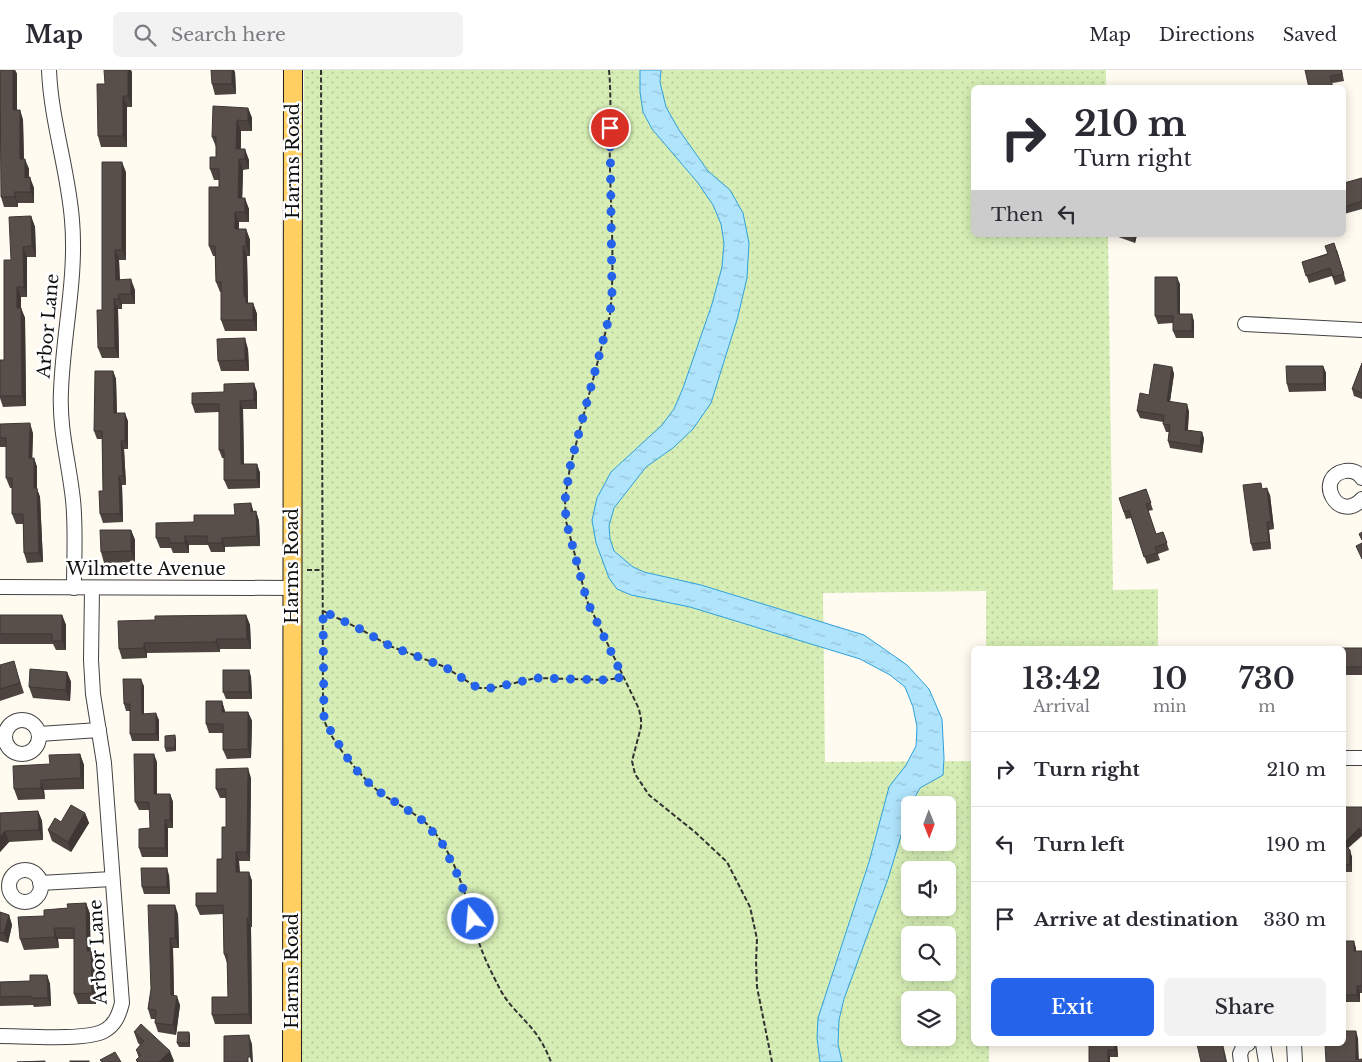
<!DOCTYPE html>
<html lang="en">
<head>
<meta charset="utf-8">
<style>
  :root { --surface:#fff; --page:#f2f2f3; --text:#2b2b33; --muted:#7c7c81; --line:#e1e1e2; --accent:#2563eb }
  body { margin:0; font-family:"Libre Baskerville",serif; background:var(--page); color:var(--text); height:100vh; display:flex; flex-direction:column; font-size:19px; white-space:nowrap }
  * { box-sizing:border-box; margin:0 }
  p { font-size:16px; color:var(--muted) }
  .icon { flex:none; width:28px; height:28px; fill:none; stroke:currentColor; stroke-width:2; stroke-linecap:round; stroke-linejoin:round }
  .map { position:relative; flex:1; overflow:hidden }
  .side { position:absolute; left:971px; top:576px; width:375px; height:400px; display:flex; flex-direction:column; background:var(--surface); border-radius:8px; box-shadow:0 2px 12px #0003 }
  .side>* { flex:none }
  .top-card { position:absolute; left:971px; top:15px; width:375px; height:152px; border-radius:8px; box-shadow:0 2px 12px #0003; background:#fff; color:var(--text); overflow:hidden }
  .needle { width:32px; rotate:179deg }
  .controls { position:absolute; left:901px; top:726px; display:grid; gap:10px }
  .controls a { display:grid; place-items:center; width:55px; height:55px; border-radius:8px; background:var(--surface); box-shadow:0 2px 12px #0003; font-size:25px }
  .pin { position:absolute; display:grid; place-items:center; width:42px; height:42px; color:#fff; margin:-21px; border:2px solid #fff; border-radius:50%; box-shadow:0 1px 5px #0007 }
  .me { position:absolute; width:55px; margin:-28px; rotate:343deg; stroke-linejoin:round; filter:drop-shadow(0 0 4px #0008) }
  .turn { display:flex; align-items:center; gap:18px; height:105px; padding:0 20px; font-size:22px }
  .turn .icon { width:65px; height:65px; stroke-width:2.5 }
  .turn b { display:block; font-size:35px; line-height:42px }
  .then { display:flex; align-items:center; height:48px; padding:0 20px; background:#0003; gap:10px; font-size:19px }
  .eta { display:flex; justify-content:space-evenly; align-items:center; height:85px; text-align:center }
  .eta b { font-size:30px; font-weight:600; line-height:35px }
  .action { display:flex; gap:10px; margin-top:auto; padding:10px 20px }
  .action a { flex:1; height:58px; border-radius:8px; background:var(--accent); color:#fff; font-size:20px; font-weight:600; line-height:58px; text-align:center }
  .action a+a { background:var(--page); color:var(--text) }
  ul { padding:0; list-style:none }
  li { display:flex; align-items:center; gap:15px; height:75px; padding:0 20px; border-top:1px solid var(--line) }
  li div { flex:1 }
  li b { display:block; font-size:19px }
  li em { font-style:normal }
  header { display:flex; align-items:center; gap:30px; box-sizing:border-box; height:70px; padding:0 25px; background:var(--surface); border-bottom:1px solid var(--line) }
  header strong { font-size:24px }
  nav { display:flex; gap:28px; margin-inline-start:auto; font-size:18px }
  .search { width:350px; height:45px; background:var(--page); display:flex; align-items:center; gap:12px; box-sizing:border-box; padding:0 18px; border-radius:8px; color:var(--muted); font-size:19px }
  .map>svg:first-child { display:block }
  .park { fill:url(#park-dots); fill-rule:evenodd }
  .water { fill:url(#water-ripples); stroke:#2fa0db }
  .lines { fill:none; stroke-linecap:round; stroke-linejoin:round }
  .minor-casing { stroke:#424242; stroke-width:16 }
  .major-casing { stroke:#202020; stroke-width:20 }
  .path { stroke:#313131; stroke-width:2; stroke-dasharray:5 2.5; stroke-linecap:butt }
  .minor { stroke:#fff; stroke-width:14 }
  .major { stroke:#ffcf61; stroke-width:18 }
  .wall { fill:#4d4440 }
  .shaded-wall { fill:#3e3734 }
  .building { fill:#594f4a; stroke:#3e3734 }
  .route { stroke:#2563eb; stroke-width:9; stroke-dasharray:0 16.2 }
  .labels { text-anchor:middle; stroke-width:5; stroke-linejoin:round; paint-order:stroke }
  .street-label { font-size:18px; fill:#0f0f0f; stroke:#fff }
</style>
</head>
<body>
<header>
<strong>Map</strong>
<div class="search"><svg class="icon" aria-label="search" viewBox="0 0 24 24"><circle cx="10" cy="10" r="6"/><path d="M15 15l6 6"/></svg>Search here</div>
<nav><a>Map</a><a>Directions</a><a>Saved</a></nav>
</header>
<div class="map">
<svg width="1362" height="992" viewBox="0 0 1362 992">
  <defs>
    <pattern id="park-dots" width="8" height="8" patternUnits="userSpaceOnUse" patternTransform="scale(1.25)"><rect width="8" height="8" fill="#d6eeb5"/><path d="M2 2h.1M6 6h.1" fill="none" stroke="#b6cb9a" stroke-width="1.8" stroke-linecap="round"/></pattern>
    <pattern id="water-ripples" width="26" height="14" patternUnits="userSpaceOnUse" patternTransform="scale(1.25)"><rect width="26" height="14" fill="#afe4fc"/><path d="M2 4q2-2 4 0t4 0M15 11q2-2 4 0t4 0" fill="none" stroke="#95c2d7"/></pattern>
  </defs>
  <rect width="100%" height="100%" fill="#fffbf1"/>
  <!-- park -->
  <path class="park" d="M 304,0 L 1106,0 L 1106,17 L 974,18 L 974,165 L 1108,165 L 1113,520 L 1158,519 L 1158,579 L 986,579 L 986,521 L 823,523 L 825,692 L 974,691 L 974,974 L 989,974 L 989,992 L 301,992 L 301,305 ZM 910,735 L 948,735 L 948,772 L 910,772 ZM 910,800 L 948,800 L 948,838 L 910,838 ZM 910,865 L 948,865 L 948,902 L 910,902 ZM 910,930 L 948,930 L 948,968 L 910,968 Z"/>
  <!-- water -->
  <polygon class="water" points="640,0 661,0 660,12 666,37 679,60 708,101 730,120 743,143 749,173 747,208 737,250 711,333 693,359 673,378 646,397 614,438 609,456 610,469 614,481 633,497 644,502 701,515 864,565 907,595 929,619 942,649 944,688 943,705 920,718 910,736 888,809 844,929 839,950 838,974 842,992 820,992 817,968 818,948 869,792 889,717 906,695 916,676 917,657 913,637 905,617 890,605 860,589 690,537 631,525 617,519 609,508 596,473 592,450 597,428 611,402 662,355 674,339 683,318 712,234 722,197 724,173 721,154 713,135 698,113 652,59 643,42 640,22"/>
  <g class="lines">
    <!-- minor casing -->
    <g class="minor-casing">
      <g id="minor">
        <path d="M 49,0 C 51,51 68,99 72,150 C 77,207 63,264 61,321 C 59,360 69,392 73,430 C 76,459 74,489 74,518"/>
        <polyline points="1245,254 1362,260"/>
        <path d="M 1362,408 C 1358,402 1352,400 1345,401 C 1313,407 1338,455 1362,429"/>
        <polyline points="0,517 292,518"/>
        <circle cx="22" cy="667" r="17"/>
        <polyline points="39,664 99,660"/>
        <polyline points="1344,688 1362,688"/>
        <circle cx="25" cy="816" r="16"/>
        <polyline points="40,813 112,809"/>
        <path d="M 0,966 C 23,966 85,971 104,961 C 115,955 119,945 122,933 L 104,693 L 93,624 L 91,590 L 92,518"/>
        <polyline points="1263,974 1266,992"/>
        <polyline points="1294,974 1295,992"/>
        <polyline points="1241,992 1240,984 1244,975 1248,974"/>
      </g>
    </g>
    <!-- major casing -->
    <g class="major-casing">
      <polyline id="major" points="292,992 293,0"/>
    </g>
    <!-- path -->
    <g class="path">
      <path d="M 321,0 L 323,633 C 323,638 323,644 324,649 C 329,669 362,708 378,721 C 395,734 416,742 431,758 C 456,787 466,826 476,862 C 480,880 492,904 501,921 C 511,939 528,951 539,968 C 544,976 548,984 551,992"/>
      <path d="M 609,0 C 612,33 609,66 610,99 C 611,148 615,196 610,245 L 570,397 L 565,430 L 566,451 L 587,531 L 639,639 L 641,649 L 641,657 L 632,691 L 635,704 L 649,725 L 695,762 L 727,792 L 750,837 L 757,869 L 756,891 L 757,917 L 772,992"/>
      <polyline points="307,500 323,500"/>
      <polyline points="323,541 360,559 390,576 445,597 478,618 493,618 536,608 607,610 623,607"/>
    </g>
    <!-- minor -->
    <use href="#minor" class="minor"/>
    <!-- major -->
    <use href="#major" class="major"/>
  </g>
  <!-- wall -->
  <g class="wall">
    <polygon points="0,0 15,0 17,4 17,40 20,40 23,50 24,89 29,99 29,107 34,118 34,133 18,133 18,137 4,137 1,127"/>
    <polygon points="1305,0 1342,0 1344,11 1333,13"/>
    <polygon points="132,2 132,37 127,37 127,77 101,77 98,66 105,14"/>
    <polygon points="235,2 236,24 215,25 212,14"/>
    <polygon points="248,38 252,48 252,61 241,61 241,79 249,90 249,99 243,100 242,128 249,139 249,152 239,152 239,159 246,159 250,170 250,186 247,186 248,233 253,233 257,244 257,261 225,261 221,250 221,222 220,222 216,212 215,186 213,186 209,176 219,117 219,110 214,110 210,99 216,87 216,77 212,67"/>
    <polygon points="126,102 126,190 119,190 120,210 135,220 135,234 122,234 122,239 118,239 119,288 102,288 98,278 102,240"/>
    <polygon points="1362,108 1362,139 1344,144 1344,113"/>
    <polygon points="31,146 35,157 36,187 27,187 27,227 21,227 21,238 25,248 26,336 3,337 0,328 0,290 4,290 11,190"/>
    <polygon points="1113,165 1137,165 1135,173"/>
    <polygon points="1337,180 1346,211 1335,215 1332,206 1309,213 1302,192"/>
    <polygon points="1180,214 1180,244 1194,251 1194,268 1176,268 1173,261 1173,253 1158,254 1155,246"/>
    <polygon points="248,279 249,301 221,301 218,291"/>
    <polygon points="1362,293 1362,329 1354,326 1352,319"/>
    <polygon points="1323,296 1326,303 1326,321 1289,322 1287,314"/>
    <polygon points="1172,297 1174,304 1170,331 1189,341 1188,360 1202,362 1204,369 1202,383 1170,378 1168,371 1169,362 1166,362 1163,354 1163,352 1140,348 1137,341"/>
    <polygon points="113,301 116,309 117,343 128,351 128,379 124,379 126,415 122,415 123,452 103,453 100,444 103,421 102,369 97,369 94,361"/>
    <polygon points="257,322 257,339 243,339 244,394 257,394 260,403 260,418 228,419 224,410 224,388 222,388 219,380 219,342 195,343 192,334"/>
    <polygon points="0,354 33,363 32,388 34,388 37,397 37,419 40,427 43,492 27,493 24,483 23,454 16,454 12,444 12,418 10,418 6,408 6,377 0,377"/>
    <polygon points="1263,418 1270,425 1274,459 1269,460 1271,479 1253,481 1251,474"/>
    <polygon points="1146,419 1153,440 1148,441 1156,464 1163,462 1169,480 1158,484 1160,490 1147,494 1131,448 1126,449 1119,428"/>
    <polygon points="256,441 259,451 260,476 225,477 225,482 211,482 208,475 189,475 189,483 173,483 171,478 160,478 156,468 194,452"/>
    <polygon points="131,460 135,470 135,492 104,493 101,482"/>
    <polygon points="0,545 62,545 66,555 66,580 56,580 53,574 0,574"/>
    <polygon points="246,545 250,555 251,579 220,579 220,582 147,583 147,588 122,589 119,579 155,550"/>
    <polygon points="1362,578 1362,605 1344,605 1344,579"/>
    <polygon points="0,595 17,602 24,623 0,631"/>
    <polygon points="249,600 251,607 252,629 226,629 223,622"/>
    <polygon points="67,602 71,612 70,631 33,628 29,617"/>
    <polygon points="144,616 144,644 159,650 159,671 132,671 130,664 130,641 126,641 124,634"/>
    <polygon points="222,631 225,642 248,642 252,651 251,688 227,689 223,680 223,663 209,663 206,654"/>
    <polygon points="176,669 176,681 166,682 165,678"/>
    <polygon points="80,684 84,695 84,719 44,720 45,729 18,730 14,719 50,694"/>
    <polygon points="157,692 157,724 170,724 173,732 173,758 168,758 168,787 142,787 139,778 150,758 150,740 139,740 135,732"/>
    <polygon points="251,708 250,791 239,791 240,802 249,802 252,811 252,857 251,857 252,954 215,954 212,945 228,927 227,893 224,884 223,844 200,845 196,836 217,823 226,757 226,728 220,728 216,719"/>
    <polygon points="1344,737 1362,737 1362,766 1348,778 1352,787 1352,802 1344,802"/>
    <polygon points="38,741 42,751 43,770 9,772 0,782 0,743"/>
    <polygon points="85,743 89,753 71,782 52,771 48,760 61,752"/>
    <polygon points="169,805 170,824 144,824 142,817"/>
    <polygon points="86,833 90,844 90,881 91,881 95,892 96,934 78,934 74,924 74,869 58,869 59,878 24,880 20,869 44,846 68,838"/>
    <polygon points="0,842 9,845 12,855 8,873 0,871"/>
    <polygon points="178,844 179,878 173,878 174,925 180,935 176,965 158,962 155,953 155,949 151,949 148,939 151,919"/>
    <polygon points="1344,871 1356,878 1356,881 1362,881 1362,923 1360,923 1360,932 1344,932"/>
    <polygon points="47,905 50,914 51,936 34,937 33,935 0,936 0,912 30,911"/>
    <polygon points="134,962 174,991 137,992 136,990 139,988 136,980 140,975 138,973"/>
    <polygon points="190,965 190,977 179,977 177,973"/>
    <polygon points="1117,974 1118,987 1110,987 1089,992"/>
  </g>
  <!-- shaded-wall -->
  <g class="shaded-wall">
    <polygon points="13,0 15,0 17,4 17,50 13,40"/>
    <polygon points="128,0 131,0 132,2 132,37 128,26"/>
    <polygon points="232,0 234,0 235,2 236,24 232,14"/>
    <polygon points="123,26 127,37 127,77 123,66"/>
    <polygon points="248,38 252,48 252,61 248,51"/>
    <polygon points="20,40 23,50 24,99 20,89"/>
    <polygon points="237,50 241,61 240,90 236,79"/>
    <polygon points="245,79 249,90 249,99 245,89"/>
    <polygon points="25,89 29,99 29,118 25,108"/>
    <polygon points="239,89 243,100 242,139 238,128"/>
    <polygon points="122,92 126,102 126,190 122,180"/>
    <polygon points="30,107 34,118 34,133 31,122"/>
    <polygon points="14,122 18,133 18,137 15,127"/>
    <polygon points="245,128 249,139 249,152 245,142"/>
    <polygon points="235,142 239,152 239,170 235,159"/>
    <polygon points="31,146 35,157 36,187 32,176"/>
    <polygon points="246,159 250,170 250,186 246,176"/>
    <polygon points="1132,165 1137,165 1135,173"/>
    <polygon points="243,176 247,186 248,233 250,244 244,227"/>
    <polygon points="23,177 27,187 27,227 24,217"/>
    <polygon points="115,180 119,190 120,220 116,210"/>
    <polygon points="1177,207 1180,214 1180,251 1178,244"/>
    <polygon points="131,209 135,220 135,234 131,224"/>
    <polygon points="17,217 21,227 21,248 17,238"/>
    <polygon points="118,224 122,234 122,239 119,229"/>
    <polygon points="114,229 118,239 119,288 115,278"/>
    <polygon points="253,233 257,244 257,261 253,250"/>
    <polygon points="21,238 25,248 26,336 22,326"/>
    <polygon points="1192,244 1194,251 1194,268 1192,261"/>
    <polygon points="245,268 248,279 249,301 245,290"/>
    <polygon points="1323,296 1326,303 1326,321 1324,314"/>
    <polygon points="1172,297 1174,304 1169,338 1167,331"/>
    <polygon points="113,301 116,309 117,352 114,343"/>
    <polygon points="254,313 257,322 257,339 254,330"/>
    <polygon points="240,331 243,339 244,403 241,394"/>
    <polygon points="1187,334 1189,341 1187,367 1185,360"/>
    <polygon points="125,343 128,351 128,379 125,371"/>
    <polygon points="30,353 33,363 32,397 29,388"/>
    <polygon points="1202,362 1204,369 1202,383 1200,376"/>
    <polygon points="121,371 124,379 126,415 123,406"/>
    <polygon points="34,388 37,397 37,419 40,427 43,492 39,483 34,418"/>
    <polygon points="257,394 260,403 260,418 257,410"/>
    <polygon points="119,406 122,415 123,452 120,444"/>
    <polygon points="1267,418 1270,425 1274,459 1271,452"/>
    <polygon points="251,433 254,443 251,442"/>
    <polygon points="256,441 259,451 260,476 257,466"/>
    <polygon points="1267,452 1269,460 1271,479 1269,472"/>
    <polygon points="131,460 135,470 135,492 131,481"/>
    <polygon points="185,466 189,475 189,483 185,473"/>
    <polygon points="222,468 225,477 225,482 222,473"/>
    <polygon points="62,545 66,555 66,580 62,571"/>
    <polygon points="246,545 250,555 251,579 247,569"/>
    <polygon points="216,569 220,579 220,582 216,572"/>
    <polygon points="144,573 147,583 147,588 144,578"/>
    <polygon points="249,600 251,607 252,629 249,622"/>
    <polygon points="67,602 71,612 70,631 66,620"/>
    <polygon points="141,609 144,616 144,651 142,644"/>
    <polygon points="222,631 225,641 225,651 222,642"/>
    <polygon points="248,642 252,651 251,688 248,679"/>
    <polygon points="156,643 159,650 159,671 156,664"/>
    <polygon points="175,665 176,669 176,681 175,678"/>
    <polygon points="80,684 84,695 84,719 81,708"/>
    <polygon points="154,684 157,692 157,732 154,724"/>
    <polygon points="248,698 251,708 250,791 247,782"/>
    <polygon points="41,710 44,720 45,729 41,718"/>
    <polygon points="170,724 173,732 173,758 170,750"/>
    <polygon points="38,741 42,751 43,770 39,760"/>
    <polygon points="85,743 89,753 71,782 68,772"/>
    <polygon points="165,750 168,758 168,787 165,778"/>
    <polygon points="1359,758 1362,765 1346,780 1344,773"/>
    <polygon points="5,761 9,772 0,782 0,767"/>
    <polygon points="1350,780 1352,787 1352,802 1350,794"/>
    <polygon points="236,782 239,791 240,811 236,802"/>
    <polygon points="167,798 169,805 170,824 167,817"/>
    <polygon points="249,802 252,811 252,857 249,848"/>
    <polygon points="86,833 90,844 91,892 87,881"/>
    <polygon points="175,835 178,844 179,878 175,868"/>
    <polygon points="9,845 12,855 8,873 4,863"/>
    <polygon points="247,848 251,857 252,954 249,944"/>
    <polygon points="54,858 58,869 59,878 55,867"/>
    <polygon points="170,868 173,878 174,935 171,925"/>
    <polygon points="1354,871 1356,878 1356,888 1354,881"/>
    <polygon points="91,881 95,892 96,934 92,923"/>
    <polygon points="47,905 50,914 51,936 48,928"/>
    <polygon points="1357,916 1360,923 1360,932 1357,925"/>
    <polygon points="177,926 180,935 176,965 173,955"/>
    <polygon points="1356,961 1358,968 1359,992 1356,990"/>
    <polygon points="189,962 190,965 190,977 189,973"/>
    <polygon points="249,965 252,974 253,992 251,992 250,987"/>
    <polygon points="1115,974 1117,974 1118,987 1115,980"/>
    <polygon points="1222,974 1223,974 1227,992 1226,992"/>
    <polygon points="1108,980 1110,987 1110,992 1108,992"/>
    <polygon points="170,981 174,991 173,992 159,992"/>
  </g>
  <!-- building -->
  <g class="building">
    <polygon points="0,0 13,0 13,40 20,40 20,89 25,89 25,108 30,107 31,122 14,122 15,127 1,127"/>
    <polygon points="104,0 128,0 128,26 123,26 123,66 98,66 97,14 105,14"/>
    <polygon points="211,0 232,0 232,14 212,14"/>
    <polygon points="1305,0 1341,0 1342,4 1330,6 1333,18 1309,18"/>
    <polygon points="213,36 248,38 248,51 237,50 236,79 245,79 245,89 239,89 238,128 245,128 245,142 235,142 235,159 246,159 246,176 243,176 244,227 246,227 246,233 253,233 253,250 221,250 221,212 216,212 215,176 209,176 209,117 219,117 219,99 210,99 210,87 216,87 216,67 212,67"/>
    <polygon points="102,92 122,92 122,180 115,180 116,210 131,209 131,224 118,224 119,229 114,229 115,278 98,278 97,240 102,240"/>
    <polygon points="1362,108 1362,131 1344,137 1344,113"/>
    <polygon points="31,146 32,176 23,177 24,217 17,217 17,238 21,238 22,326 0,326 0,290 4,290 4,190 11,190 9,147"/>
    <polygon points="1334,173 1344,204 1333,207 1330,198 1306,206 1302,192 1328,184 1325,176"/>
    <polygon points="1155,207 1177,207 1178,244 1192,244 1192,261 1173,261 1173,246 1155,246"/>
    <polygon points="245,268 245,290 218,291 217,269"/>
    <polygon points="1362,293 1362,323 1352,319"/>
    <polygon points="1154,294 1172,297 1167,331 1187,334 1185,360 1202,362 1200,376 1168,371 1170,355 1163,354 1164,345 1137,341 1140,323 1149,325"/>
    <polygon points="1286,296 1323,296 1324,314 1287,314"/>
    <polygon points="95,301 113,301 114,343 125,343 125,371 121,371 123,406 119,406 120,444 100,444 99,421 103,421 102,361 94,361"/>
    <polygon points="254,313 254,330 240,331 241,394 257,394 257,410 224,410 224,380 219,380 219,334 192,334 192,323 224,322 224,314"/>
    <polygon points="30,353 29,388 34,388 34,418 37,418 39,483 24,483 23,444 12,444 12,408 6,408 6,368 0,368 0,354"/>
    <polygon points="1261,413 1262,419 1267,418 1271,452 1267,452 1269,472 1251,474 1243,415"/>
    <polygon points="1146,419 1151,433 1146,434 1156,464 1163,462 1167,473 1155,477 1157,483 1144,487 1129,440 1124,442 1119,428"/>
    <polygon points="251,433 251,442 256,441 257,466 222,468 222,473 207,473 207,466 185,466 185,473 170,473 169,468 156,468 156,453 194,452 194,445 235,445 234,434"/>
    <polygon points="100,460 131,460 131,481 101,482"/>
    <polygon points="1362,462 1362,470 1359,464"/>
    <polygon points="1362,473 1362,489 1356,476"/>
    <polygon points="0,545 62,545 62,571 52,571 52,564 0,564"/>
    <polygon points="246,545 247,569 216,569 216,572 144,573 144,578 119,579 118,551 155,550 155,546"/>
    <polygon points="1313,578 1362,578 1362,597 1344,597 1344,579"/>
    <polygon points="14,591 20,613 0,619 0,595"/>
    <polygon points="30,599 67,602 66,620 29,617"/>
    <rect x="223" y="600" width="26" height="22"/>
    <polygon points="123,609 141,609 142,644 156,643 156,664 130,664 130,634 124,634"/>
    <polygon points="206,631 222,631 222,642 248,642 248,679 223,680 223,654 206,654"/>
    <polygon points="175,665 175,678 165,678 165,666"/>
    <polygon points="80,684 81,708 41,710 41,718 14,719 13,696 50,694 49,685"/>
    <polygon points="134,684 154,684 154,724 170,724 170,750 165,750 165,778 139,778 139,759 150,758 149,732 135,732"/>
    <polygon points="248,698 247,782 236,782 236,802 249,802 249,848 247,848 249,944 212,945 212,927 228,927 227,884 224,884 223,835 196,836 196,823 217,823 217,789 222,789 222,757 226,757 226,719 216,719 216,699"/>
    <polygon points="71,735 85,743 68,772 48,760 55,748 61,752"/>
    <polygon points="1344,737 1362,737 1362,761 1359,758 1344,773"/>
    <polygon points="38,741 39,760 5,761 0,767 0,743"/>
    <polygon points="1344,774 1350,780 1350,794 1344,795"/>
    <polygon points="141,798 167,798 167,817 142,817"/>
    <polygon points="86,833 87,881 91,881 92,923 74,924 74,858 54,858 55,867 20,869 18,847 44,846 44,840 68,838 67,834"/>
    <polygon points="148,835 175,835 175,868 170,868 171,925 177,926 173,955 155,953 156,940 148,939 151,919"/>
    <polygon points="0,842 9,845 4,863 0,862"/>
    <polygon points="1344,871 1354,871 1354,881 1362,881 1362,916 1357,916 1357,925 1344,925"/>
    <polygon points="30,905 47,905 48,928 31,928 31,926 0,927 0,912 30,911"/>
    <polygon points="141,954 170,981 159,992 138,992 136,990 141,985 136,980 144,971 134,962"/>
    <polygon points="1344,961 1356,961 1356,990 1362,989 1362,992 1326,992 1325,974 1344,974"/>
    <polygon points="178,962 189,962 189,973 177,973"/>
    <polygon points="249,965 250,987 248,987 248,992 224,992 224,966"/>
    <polygon points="1089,974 1115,974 1115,980 1108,980 1108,992 1089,992"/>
    <polygon points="1197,974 1222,974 1226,992 1201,992"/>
    <polygon points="115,982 121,992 102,992 100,990"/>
    <polygon points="45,991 45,992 17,992"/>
    <rect x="70" y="991" width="19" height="1"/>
  </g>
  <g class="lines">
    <!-- route -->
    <polyline class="route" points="473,849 460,810 441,771 420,748 378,721 361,706 346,686 324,650 323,541 360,559 390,576 445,597 478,618 493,618 536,608 607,610 623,607 587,531 566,451 565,430 570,397 610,244 612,225 610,58"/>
  </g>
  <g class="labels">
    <!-- street labels -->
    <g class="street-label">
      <text transform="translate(293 91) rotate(-90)" y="6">Harms Road</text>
      <text transform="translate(48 256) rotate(-85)" y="6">Arbor Lane</text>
      <text transform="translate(292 496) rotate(-90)" y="6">Harms Road</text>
      <text x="146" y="505">Wilmette Avenue</text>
      <text transform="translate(98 882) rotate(-93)" y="6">Arbor Lane</text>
      <text transform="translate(292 901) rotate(-90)" y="6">Harms Road</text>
    </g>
  </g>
</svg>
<div class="controls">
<a><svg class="needle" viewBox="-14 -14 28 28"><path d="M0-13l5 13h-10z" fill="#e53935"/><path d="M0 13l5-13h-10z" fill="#7c7c81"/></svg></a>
<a><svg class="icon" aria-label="sound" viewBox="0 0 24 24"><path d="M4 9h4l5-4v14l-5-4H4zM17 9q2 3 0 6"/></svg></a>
<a><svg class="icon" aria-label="search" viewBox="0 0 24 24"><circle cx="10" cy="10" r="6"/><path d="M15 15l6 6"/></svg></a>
<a><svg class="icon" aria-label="layers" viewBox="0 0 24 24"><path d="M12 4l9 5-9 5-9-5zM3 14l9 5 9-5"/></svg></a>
</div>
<div class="pin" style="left:610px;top:58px;background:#d93025"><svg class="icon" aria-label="arrive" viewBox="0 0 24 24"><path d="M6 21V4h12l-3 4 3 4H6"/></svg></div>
<svg class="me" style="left:473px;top:849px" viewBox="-20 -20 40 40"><circle r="17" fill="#2563eb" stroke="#fff" stroke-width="3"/><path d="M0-11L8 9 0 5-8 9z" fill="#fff"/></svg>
<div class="top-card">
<div class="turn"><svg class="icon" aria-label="right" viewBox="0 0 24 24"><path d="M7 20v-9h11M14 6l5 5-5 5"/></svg><div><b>210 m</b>Turn right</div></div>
<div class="then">Then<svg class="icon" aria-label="left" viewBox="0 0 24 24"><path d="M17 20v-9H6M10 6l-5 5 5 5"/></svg></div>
</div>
<section class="side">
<div class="eta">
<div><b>13:42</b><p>Arrival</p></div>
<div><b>10</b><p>min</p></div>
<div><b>730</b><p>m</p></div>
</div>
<ul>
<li><svg class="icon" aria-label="right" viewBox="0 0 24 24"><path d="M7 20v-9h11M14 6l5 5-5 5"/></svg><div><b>Turn right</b></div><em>210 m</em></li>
<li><svg class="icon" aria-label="left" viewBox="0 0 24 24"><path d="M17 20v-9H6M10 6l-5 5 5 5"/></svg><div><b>Turn left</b></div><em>190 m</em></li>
<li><svg class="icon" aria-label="arrive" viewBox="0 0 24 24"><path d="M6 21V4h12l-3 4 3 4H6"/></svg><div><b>Arrive at destination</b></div><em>330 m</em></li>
</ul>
<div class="action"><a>Exit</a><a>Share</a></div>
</section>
</div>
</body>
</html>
